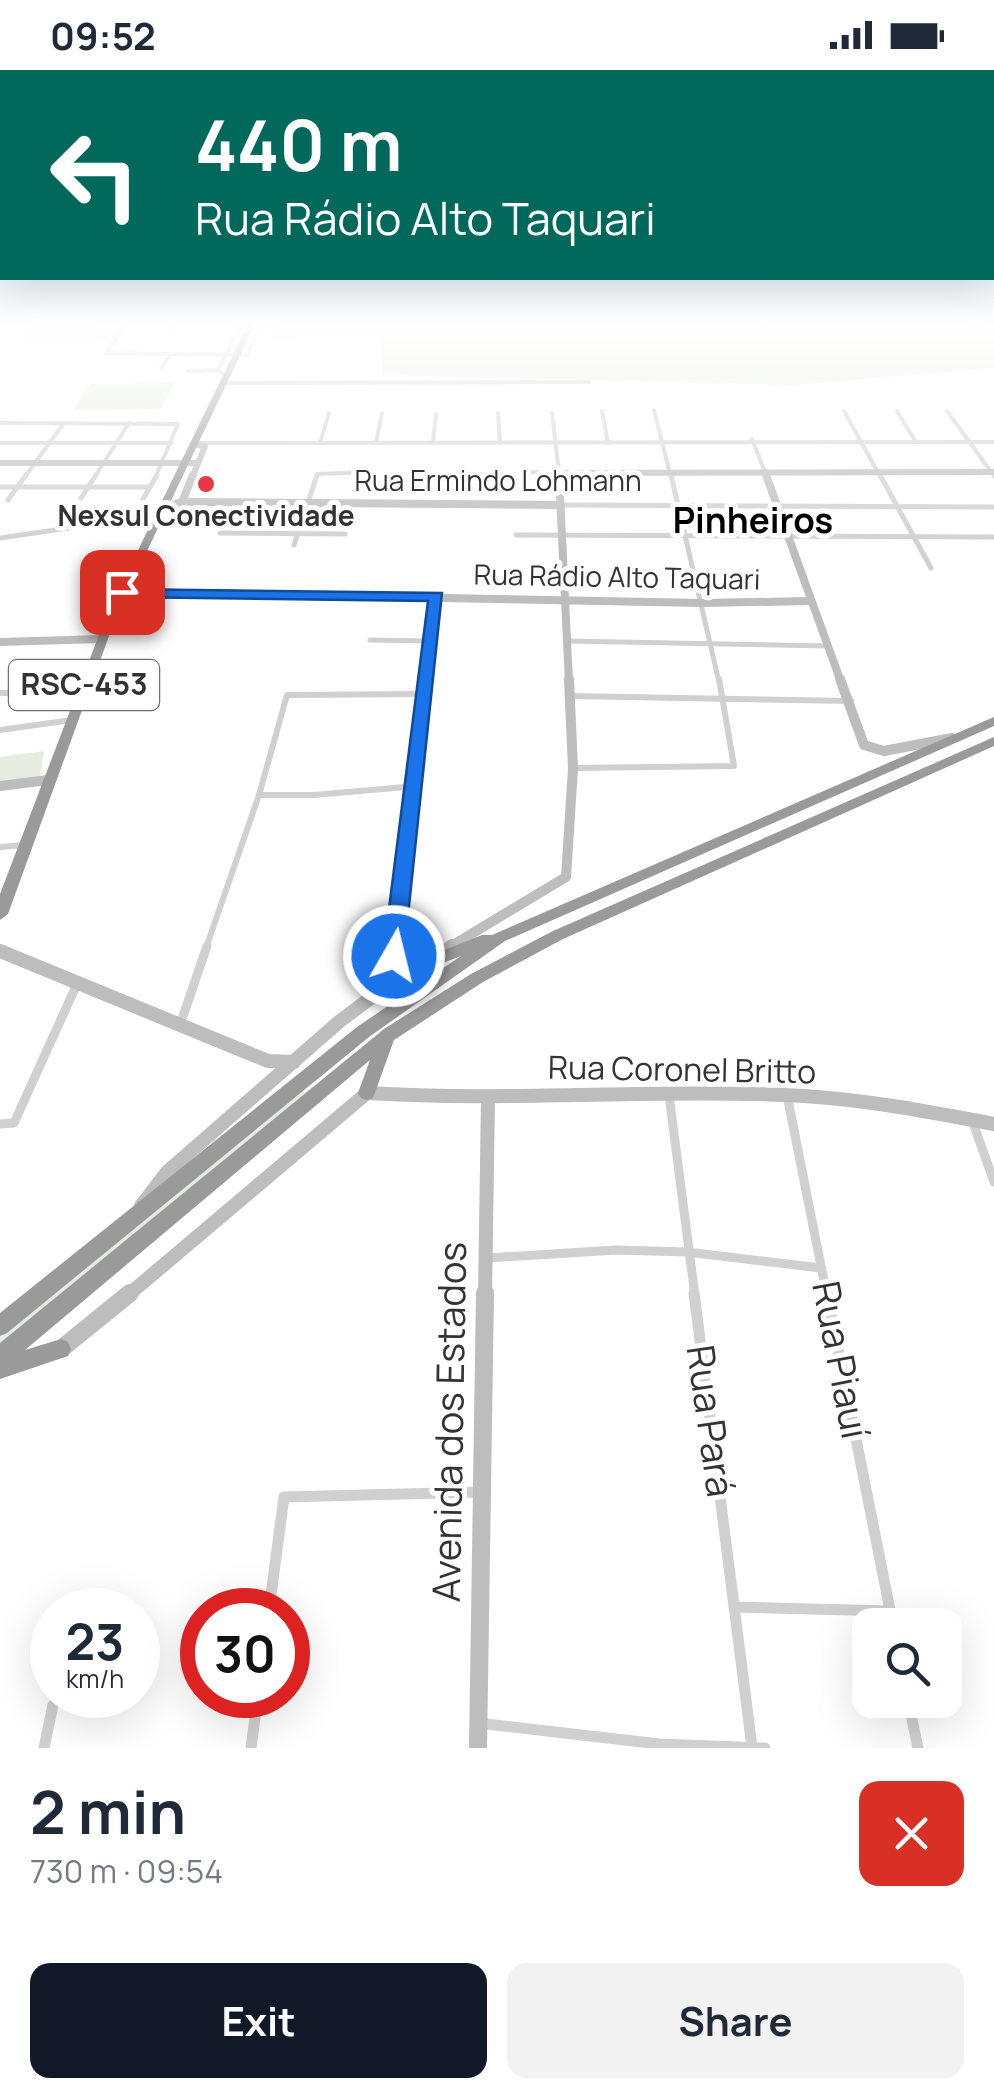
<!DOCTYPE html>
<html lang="en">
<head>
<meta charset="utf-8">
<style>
  :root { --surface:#fff; --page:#f2f2f3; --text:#1f2937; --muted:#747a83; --accent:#111827 }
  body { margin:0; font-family:Manrope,sans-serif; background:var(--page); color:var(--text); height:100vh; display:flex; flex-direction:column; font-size:38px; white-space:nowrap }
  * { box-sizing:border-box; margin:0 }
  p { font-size:32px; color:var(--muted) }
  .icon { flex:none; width:55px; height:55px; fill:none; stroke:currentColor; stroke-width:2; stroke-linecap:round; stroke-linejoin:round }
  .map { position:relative; height:1678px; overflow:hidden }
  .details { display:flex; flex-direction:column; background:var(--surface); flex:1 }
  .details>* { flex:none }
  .top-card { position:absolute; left:0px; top:0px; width:995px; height:210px; box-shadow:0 10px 40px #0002; background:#00695c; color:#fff; overflow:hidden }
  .buttons { position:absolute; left:852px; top:1538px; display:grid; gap:20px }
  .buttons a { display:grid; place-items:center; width:110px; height:110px; border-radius:20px; background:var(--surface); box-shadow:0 10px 40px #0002; font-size:50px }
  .speed { position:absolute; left:30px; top:1518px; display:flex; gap:20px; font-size:50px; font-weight:700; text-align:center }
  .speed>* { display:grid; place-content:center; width:130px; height:130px; border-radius:50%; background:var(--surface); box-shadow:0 10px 40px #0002; line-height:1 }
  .speed small { font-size:25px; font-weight:400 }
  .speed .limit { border:15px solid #d22; background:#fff; color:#111 }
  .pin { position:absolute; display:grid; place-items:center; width:85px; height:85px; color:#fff; margin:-42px; border-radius:20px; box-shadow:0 5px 15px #0006 }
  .me { position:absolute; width:110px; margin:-55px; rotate:8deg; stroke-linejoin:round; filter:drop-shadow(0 0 8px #0008) }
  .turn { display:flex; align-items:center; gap:35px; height:210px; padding:0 30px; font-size:45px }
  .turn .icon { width:130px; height:130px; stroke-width:2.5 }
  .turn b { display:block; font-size:70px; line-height:85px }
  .round { display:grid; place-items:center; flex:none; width:105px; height:105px; border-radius:20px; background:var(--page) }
  .headline { display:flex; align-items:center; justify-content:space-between; height:170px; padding:0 30px }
  h1 { font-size:60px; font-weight:700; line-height:75px }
  .primary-button { display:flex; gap:20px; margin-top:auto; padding:20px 30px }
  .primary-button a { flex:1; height:115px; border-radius:20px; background:var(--accent); color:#fff; font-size:40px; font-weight:700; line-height:115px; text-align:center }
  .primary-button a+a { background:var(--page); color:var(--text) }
  .status { display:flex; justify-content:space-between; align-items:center; height:70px; padding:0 50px; background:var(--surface); direction:ltr }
  .status svg { height:28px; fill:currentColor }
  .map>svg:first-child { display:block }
  .green { fill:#e6ecdf }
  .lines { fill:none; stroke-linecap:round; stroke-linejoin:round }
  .street-far4 { stroke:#d0d0d0; stroke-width:4 }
  .street-far3 { stroke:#d0d0d0; stroke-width:5 }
  .street-far2 { stroke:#d0d0d0; stroke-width:6 }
  .street-far1 { stroke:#d0d0d0; stroke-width:9 }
  .street { stroke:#d0d0d0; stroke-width:11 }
  .secondary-far4 { stroke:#bdbdbd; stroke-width:6 }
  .secondary-far3 { stroke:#bdbdbd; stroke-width:8 }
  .secondary-far2 { stroke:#bdbdbd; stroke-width:10 }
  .secondary-far1 { stroke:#bdbdbd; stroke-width:14 }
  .secondary { stroke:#bdbdbd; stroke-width:18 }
  .highway { fill:#9a9a9a; fill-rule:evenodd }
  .route { fill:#1a73e8; stroke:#114b97; stroke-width:2.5 }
  .poi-dot { fill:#e63946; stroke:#fff; stroke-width:4 }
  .labels { text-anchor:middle; stroke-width:10; stroke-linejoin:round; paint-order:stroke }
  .far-street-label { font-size:28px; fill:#333; stroke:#fff }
  .far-poi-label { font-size:28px; font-weight:bold; fill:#333; stroke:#fff }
  .shield { fill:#fff; stroke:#707070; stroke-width:2.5 }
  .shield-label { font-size:30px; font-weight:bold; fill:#333 }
  .street-label { font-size:32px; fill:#333; stroke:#fff }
  .far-district-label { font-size:35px; font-weight:bold; fill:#000; stroke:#fff }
  .near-street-label { font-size:38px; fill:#333; stroke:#fff }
</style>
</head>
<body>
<div class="status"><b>09:52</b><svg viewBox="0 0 49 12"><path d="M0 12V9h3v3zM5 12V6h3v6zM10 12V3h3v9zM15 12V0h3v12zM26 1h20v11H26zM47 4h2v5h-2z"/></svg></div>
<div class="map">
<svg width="994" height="1678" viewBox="0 0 994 1678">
  <rect width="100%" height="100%" fill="#fff"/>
  <!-- green -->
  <g class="green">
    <polygon points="277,250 994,250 994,298 791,315 382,305 383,268 266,269"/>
    <polygon points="174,313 161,339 73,340 90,314"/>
    <polygon points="44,681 40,707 0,712 0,687"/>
    <polygon points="299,1019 308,1025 0,1274 0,1261"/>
  </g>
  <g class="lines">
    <!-- street-far4 -->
    <g class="street-far4">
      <polyline points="0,250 243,251"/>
      <polyline points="130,250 106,283 247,285 263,250"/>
      <polyline points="172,265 181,250"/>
      <polyline points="27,266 117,267"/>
      <polyline points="161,298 170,285"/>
      <polyline points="218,300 243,251"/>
      <polyline points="188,301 218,300 227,307"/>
      <polyline points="225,313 589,312"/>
      <polyline points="654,340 671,408"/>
      <polyline points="602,341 608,373"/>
      <polyline points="844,341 881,408"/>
      <polyline points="897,341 916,372"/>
      <polyline points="947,341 994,406"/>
      <polyline points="498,343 500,373"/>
      <polyline points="0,353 178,354 155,408"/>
      <polyline points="752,369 765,402"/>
      <polyline points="376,372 382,343"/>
      <polyline points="433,372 436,344"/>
      <polyline points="0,373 171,373"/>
      <polyline points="199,373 994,372"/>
      <polyline points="320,373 329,343"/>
      <polyline points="529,402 559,403 552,343"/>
      <polyline points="24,408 64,353"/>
      <polyline points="94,408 129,353"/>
      <polyline points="316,408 317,404 368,402"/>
    </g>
    <!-- street-far3 -->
    <g class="street-far3">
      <polyline points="671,405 719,612"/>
      <polyline points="880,405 931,498"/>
      <polyline points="0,417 150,417"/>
      <polyline points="81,428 96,405"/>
      <polyline points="143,429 157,405"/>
      <polyline points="8,430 26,405"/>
      <polyline points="561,435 994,437"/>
      <polyline points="220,463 345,464"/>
      <polyline points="516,465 994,467"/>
      <polyline points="0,468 138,448 158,451"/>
      <polyline points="294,475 317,405"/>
      <polyline points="370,570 431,571"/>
      <polyline points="567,571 829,576"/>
      <polyline points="428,612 437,527"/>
    </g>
    <!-- street-far2 -->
    <g class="street-far2">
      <polyline points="0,623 20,623"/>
      <polyline points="570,626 851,631"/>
      <polyline points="0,660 72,650"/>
      <polyline points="573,698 734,696 719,609"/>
      <polyline points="259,725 314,725 417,716"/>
      <polyline points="0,777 24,775"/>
      <polyline points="206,878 259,725 287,625 425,624"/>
      <polyline points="393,878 428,609"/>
    </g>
    <!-- street-far1 -->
    <g class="street-far1">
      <polyline points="388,914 394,876"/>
      <polyline points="180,955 207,876"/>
      <polyline points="669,1025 695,1226"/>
      <polyline points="787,1025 827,1226"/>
      <polyline points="972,1050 994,1112"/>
      <polyline points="0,1054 14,1053 77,914"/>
      <polyline points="486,1188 616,1180 687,1182 821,1198"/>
    </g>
    <!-- street -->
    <g class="street">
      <polyline points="694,1223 752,1677"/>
      <polyline points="827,1223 893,1555"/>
      <polyline points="734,1537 890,1541"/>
      <polyline points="269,1540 284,1427 482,1422"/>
      <polyline points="908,1630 918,1678"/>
      <polyline points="478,1653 659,1674 765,1678"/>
      <polyline points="44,1678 53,1635"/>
      <polyline points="251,1678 258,1625"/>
    </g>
    <!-- secondary-far4 -->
    <g class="secondary-far4">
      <polyline points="0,393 198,393"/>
      <polyline points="765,402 767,408"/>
      <polyline points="192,408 205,376 195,375"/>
      <polyline points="559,408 559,403 994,402"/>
    </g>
    <!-- secondary-far3 -->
    <g class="secondary-far3">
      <polyline points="559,405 569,612"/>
      <polyline points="766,405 841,612"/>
      <polyline points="182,432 193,405"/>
      <polyline points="165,437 182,432 561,435"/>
      <polyline points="122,522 703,533 811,531"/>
      <polyline points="0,572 101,569"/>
    </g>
    <!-- secondary-far2 -->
    <g class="secondary-far2">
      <polyline points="840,609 864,675 884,681 952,668"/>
      <polyline points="0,716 48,710"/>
      <polyline points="448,878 566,807 573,698 569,609"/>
    </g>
    <!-- secondary-far1 -->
    <g class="secondary-far1">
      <polyline points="0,881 268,991 294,992"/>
      <polyline points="141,1136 167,1102 340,951 388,915 435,890 452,876"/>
      <path d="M 127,1226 L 367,1023 C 513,1032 659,1018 804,1026 C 868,1030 931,1042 994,1054"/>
      <polyline points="485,1226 488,1027"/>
    </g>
    <!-- secondary -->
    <g class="secondary">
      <polyline points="61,1279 130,1223"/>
      <polyline points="478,1678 485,1223"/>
    </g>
    <!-- highway -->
    <g class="highway">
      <polygon points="250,250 257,250 117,544 8,844 0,850 0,824 107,544"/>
      <polygon points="994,647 994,656 505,871 369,967 7,1263 0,1266 0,1243 357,957 461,886 435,896 429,894 427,890 429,886 482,865 492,865"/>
      <polygon points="994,667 994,676 563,869 483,912 394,970 373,1028 367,1030 361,1028 358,1023 370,990 25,1280 61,1269 68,1272 71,1279 68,1286 0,1309 0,1273 384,959 471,904 553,861"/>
    </g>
  </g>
  <!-- sky -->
  <linearGradient id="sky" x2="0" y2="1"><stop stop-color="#9ec6ea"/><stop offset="0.52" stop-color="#fff"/><stop offset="1" stop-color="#fff" stop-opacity="0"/></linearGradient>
  <rect width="994" height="485" fill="url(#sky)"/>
  <!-- route -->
  <polygon class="route" points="117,519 442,523 403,893 386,893 383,886 428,531 122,527 117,526"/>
  <!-- markers -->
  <circle class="poi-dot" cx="206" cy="414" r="10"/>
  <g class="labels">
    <!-- far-street labels -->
    <g class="far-street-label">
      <text x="498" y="421">Rua Ermindo Lohmann</text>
      <text transform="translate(617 507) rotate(1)" y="10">Rua Rádio Alto Taquari</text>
    </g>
    <!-- far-poi labels -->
    <g class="far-poi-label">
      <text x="206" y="456">Nexsul Conectividade</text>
    </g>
    <!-- shield labels -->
    <rect class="shield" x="9" y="590" width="150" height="50" rx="8"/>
    <g class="shield-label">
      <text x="84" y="625">RSC-453</text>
    </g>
    <!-- street labels -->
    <g class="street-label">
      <text transform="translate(682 1000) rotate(1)" y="11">Rua Coronel Britto</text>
    </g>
    <!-- far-district labels -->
    <g class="far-district-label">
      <text x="753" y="463">Pinheiros</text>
    </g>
    <!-- near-street labels -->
    <g class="near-street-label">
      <text transform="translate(840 1290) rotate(79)" y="13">Rua Piauí</text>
      <text transform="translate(710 1351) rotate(82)" y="13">Rua Pará</text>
      <text transform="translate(450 1352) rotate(-89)" y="13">Avenida dos Estados</text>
    </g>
  </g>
</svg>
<div class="buttons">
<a><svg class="icon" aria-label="search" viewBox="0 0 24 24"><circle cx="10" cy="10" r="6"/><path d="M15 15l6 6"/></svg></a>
</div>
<div class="speed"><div>23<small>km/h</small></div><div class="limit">30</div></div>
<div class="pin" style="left:122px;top:522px;background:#d93025"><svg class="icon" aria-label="arrive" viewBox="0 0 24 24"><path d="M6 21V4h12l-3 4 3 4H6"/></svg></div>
<svg class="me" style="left:394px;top:886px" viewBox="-20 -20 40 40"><circle r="17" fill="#1a73e8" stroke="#fff" stroke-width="3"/><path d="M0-11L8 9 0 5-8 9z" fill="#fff"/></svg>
<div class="top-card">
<div class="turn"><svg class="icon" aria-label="left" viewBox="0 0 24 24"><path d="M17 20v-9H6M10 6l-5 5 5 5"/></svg><div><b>440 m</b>Rua Rádio Alto Taquari</div></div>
</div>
</div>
<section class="details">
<div class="headline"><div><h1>2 min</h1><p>730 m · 09:54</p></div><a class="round" style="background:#d93025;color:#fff"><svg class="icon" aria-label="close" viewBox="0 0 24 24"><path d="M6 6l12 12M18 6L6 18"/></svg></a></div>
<div class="primary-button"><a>Exit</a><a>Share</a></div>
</section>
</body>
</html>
